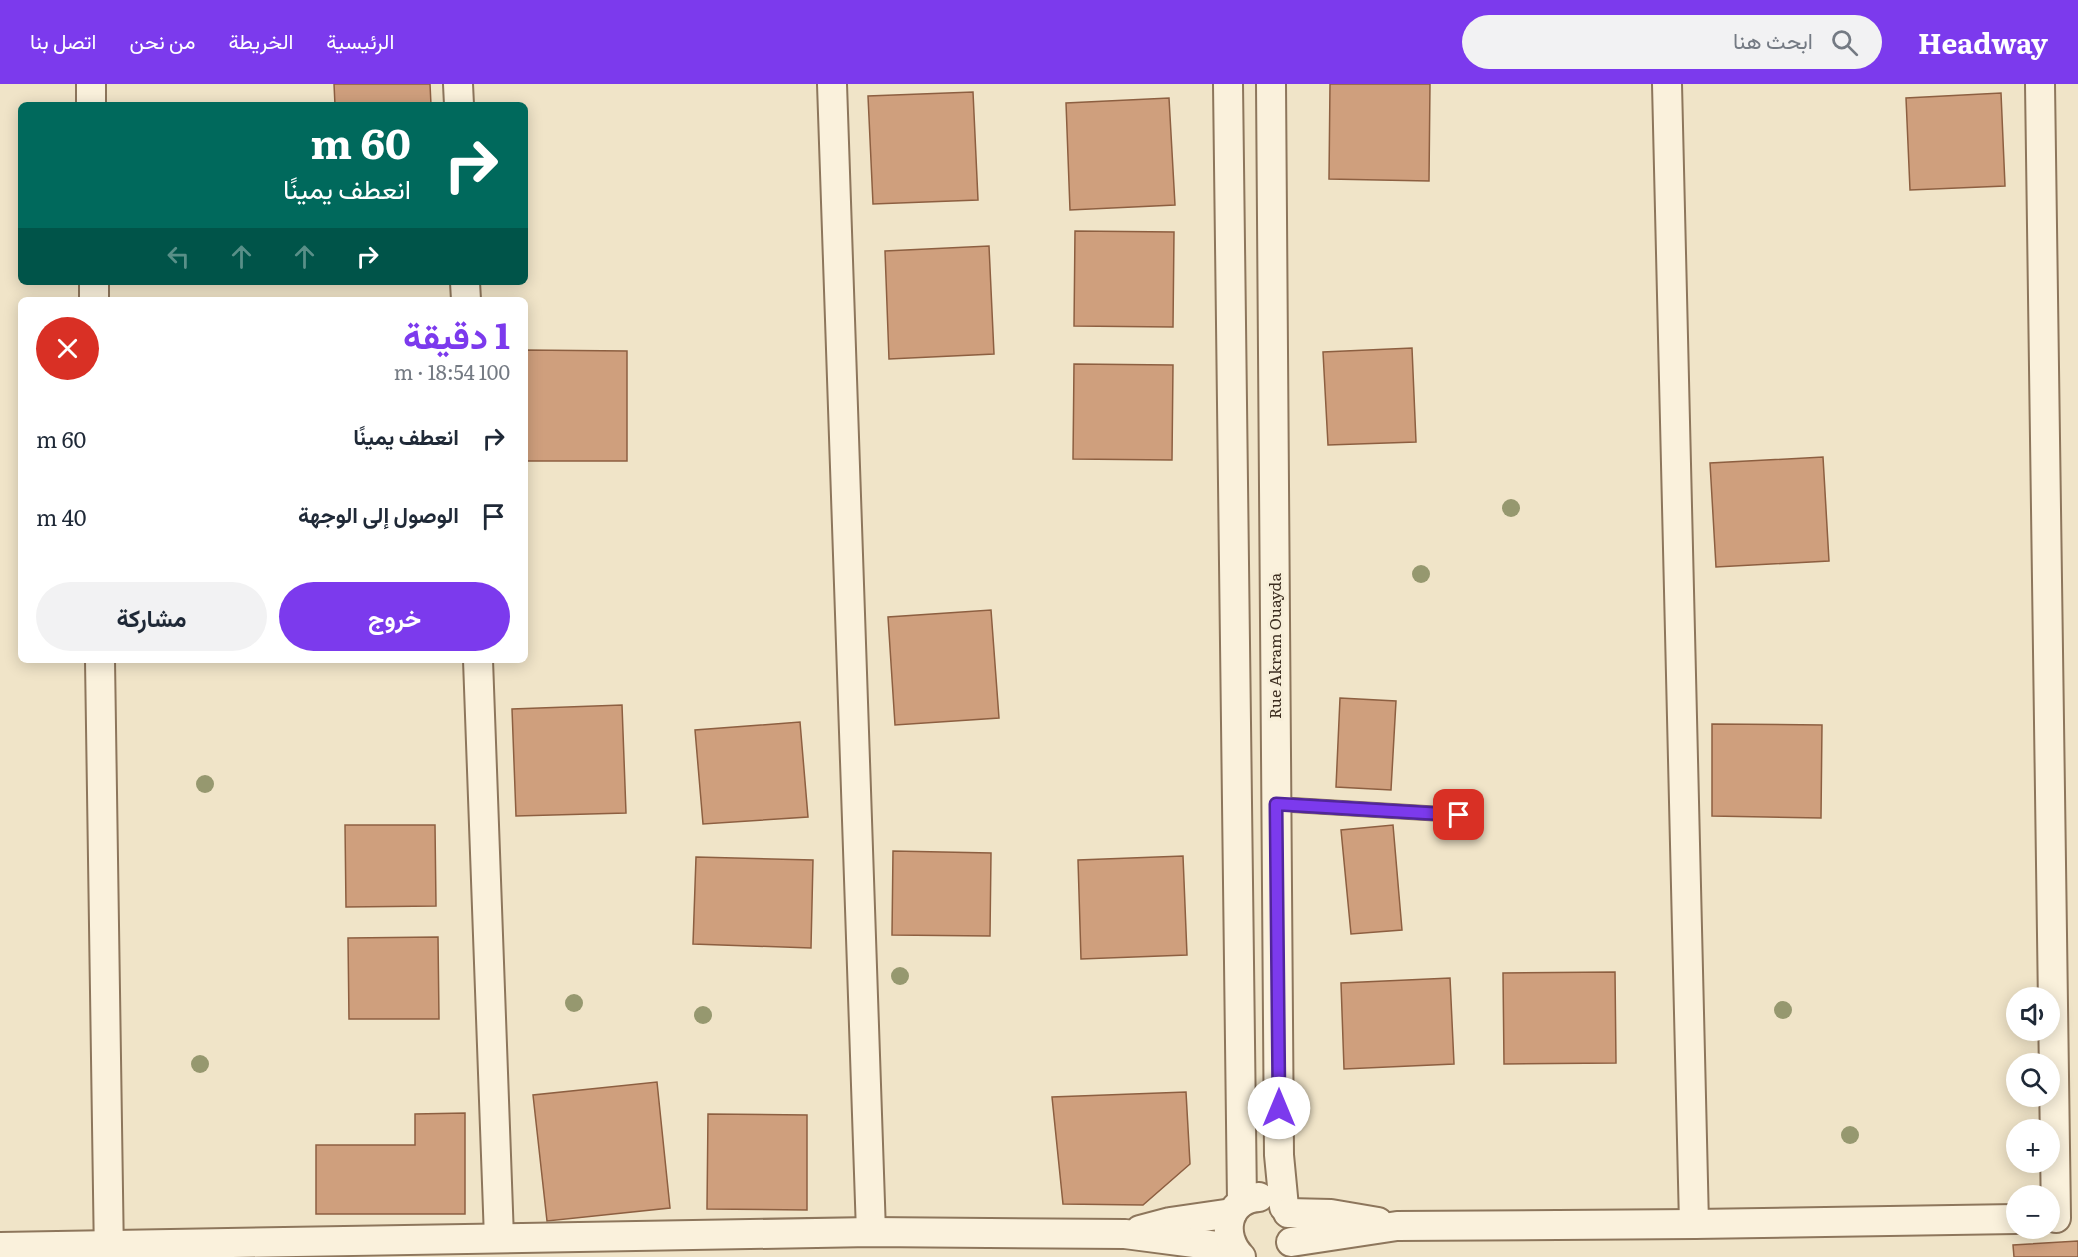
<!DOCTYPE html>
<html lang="ar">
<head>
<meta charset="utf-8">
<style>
  :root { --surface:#fff; --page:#f2f2f3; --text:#1f2937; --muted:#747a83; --accent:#7c3aed }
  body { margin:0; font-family:Literata,Vazirmatn,serif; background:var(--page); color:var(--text); direction:rtl; height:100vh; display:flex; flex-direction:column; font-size:22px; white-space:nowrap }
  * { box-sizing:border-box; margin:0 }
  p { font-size:20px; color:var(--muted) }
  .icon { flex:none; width:33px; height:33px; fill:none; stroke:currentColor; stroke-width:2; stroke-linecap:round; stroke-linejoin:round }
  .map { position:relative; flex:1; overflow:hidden; direction:ltr }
  .panel { position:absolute; left:18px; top:213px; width:510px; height:366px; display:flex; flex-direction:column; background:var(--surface); border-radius:9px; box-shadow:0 3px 15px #0003; direction:rtl }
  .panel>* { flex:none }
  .top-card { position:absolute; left:18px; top:18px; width:510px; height:183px; border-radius:9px; box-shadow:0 3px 15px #0003; direction:rtl; background:#00695c; color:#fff; overflow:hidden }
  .controls { position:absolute; left:2006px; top:903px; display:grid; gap:12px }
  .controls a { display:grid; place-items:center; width:54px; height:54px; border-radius:50%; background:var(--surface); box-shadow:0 3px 15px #0003; font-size:30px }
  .pin { position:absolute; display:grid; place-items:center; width:51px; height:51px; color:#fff; margin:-26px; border-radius:12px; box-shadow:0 3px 9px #0006 }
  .me { position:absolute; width:66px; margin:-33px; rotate:0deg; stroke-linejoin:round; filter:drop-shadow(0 0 4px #0008) }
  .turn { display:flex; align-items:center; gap:21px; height:126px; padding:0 18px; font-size:27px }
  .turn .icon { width:78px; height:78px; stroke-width:2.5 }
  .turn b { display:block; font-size:42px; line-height:51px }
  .lanes { display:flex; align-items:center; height:57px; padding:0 18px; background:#0003; justify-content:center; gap:30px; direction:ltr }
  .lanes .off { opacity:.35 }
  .round { display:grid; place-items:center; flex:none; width:63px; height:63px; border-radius:32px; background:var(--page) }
  .summary { display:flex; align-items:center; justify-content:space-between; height:102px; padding:0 18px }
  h1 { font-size:36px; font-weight:700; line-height:45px; color:var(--accent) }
  .primary-button { display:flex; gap:12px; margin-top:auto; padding:12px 18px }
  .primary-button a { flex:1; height:69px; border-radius:36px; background:var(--accent); color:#fff; font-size:24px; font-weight:700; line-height:69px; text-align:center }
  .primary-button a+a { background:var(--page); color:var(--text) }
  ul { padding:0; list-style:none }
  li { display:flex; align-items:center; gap:18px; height:78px; padding:0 18px }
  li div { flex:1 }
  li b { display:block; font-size:22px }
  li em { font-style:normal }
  header { display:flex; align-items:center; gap:36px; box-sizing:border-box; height:84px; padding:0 30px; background:var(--accent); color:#fff }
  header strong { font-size:28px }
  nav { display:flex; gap:33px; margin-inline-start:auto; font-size:21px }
  .search { width:420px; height:54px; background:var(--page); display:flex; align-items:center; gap:15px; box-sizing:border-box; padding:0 21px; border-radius:33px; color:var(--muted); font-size:22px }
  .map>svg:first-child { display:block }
  .building { fill:#cf9f7d; stroke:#8d5f41; stroke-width:1.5 }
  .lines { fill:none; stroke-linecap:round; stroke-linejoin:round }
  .service-casing { stroke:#8d765c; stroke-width:16 }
  .minor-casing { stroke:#8d765c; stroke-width:32 }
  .service { stroke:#faf1dc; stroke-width:14 }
  .minor { stroke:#faf1dc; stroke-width:28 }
  .tree { fill:#96986f }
  .route-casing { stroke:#51269a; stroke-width:15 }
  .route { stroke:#7c3aed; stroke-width:10 }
  .labels { text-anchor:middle; stroke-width:6; stroke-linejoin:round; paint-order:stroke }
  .street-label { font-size:16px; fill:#3d2e20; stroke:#f7eed8 }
</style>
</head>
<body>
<header>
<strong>Headway</strong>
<div class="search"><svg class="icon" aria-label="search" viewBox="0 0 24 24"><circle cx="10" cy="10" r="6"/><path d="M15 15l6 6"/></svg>ابحث هنا</div>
<nav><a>الرئيسية</a><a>الخريطة</a><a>من نحن</a><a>اتصل بنا</a></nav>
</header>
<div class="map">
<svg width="2078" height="1173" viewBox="0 0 2078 1173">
  <rect width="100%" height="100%" fill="#f0e4c8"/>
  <!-- building -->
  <g class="building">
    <polygon points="334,0 430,0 431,21 335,21"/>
    <polygon points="1330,0 1430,0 1429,97 1329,95"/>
    <polygon points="973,8 978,116 873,120 868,12"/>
    <polygon points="2001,9 2005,102 1910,106 1906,14"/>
    <polygon points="1169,14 1175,121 1070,126 1066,19"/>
    <polygon points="1075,147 1174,148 1173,243 1074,242"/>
    <polygon points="989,162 994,270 889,275 885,167"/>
    <polygon points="1412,264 1416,358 1328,361 1323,268"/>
    <polygon points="525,266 627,267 627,377 525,377"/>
    <polygon points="1074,280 1173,281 1172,376 1073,375"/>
    <polygon points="1823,373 1829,477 1716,483 1710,379"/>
    <polygon points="991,526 999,634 895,641 888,533"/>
    <polygon points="1340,614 1396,617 1391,706 1336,703"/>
    <polygon points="622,621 626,729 516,732 512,625"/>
    <polygon points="800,638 808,733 703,740 695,646"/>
    <polygon points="1712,640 1822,641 1821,734 1712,732"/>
    <polygon points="345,741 435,741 436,822 346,823"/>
    <polygon points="1393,741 1402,846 1351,850 1341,746"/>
    <polygon points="893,767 991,769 990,852 892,851"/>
    <polygon points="1183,772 1187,871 1081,875 1078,776"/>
    <polygon points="696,773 813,776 811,864 693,860"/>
    <polygon points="438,853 439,935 349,935 348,854"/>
    <polygon points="1615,888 1616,979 1504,980 1503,889"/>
    <polygon points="1450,894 1454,980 1344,985 1341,899"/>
    <polygon points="657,998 670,1124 547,1137 533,1011"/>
    <polygon points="1186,1008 1190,1080 1143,1121 1063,1120 1052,1013"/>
    <polygon points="465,1029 465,1130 316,1130 316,1061 415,1061 415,1030"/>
    <polygon points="708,1030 807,1031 807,1126 707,1125"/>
    <polygon points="2078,1157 2078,1173 2014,1173 2013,1161"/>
  </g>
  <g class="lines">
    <!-- service casing -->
    <g class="service-casing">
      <polyline id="service" points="1276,720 1459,731"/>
    </g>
    <!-- minor casing -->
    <g class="minor-casing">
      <g id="minor">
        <polyline points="91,0 91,21"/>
        <polyline points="458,0 459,21"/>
        <polyline points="832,0 871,1148"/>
        <polyline points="1228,0 1242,1118"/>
        <polyline points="1271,0 1279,1071 1284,1123"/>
        <polyline points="1667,0 1694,1140"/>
        <polyline points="2040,0 2056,1134"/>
        <polyline points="94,198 94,216"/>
        <polyline points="465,198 466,216"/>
        <polyline points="100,576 109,1173"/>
        <polyline points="478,576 499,1154"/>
        <polyline points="1288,1129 1331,1130 1378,1138"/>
        <polyline points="1140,1146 1170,1138 1232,1129"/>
        <polyline points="1291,1158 1397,1142 1694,1140 2016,1135"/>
        <polyline points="0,1163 871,1148 1125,1150 1232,1164"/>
        <path d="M 1241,1173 C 1220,1152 1226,1115 1259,1113"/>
      </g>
    </g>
    <!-- service -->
    <use href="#service" class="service"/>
    <!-- minor -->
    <use href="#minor" class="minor"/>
  </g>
  <!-- trees -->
  <g class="tree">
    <circle cx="1511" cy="424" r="9"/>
    <circle cx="1421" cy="490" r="9"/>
    <circle cx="205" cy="700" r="9"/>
    <circle cx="900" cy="892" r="9"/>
    <circle cx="574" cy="919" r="9"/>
    <circle cx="1783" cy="926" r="9"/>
    <circle cx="703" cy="931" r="9"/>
    <circle cx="200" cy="980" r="9"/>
    <circle cx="1850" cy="1051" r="9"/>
  </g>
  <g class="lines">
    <!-- route casing -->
    <g class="route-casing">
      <polyline id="route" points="1279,1024 1276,720 1459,731"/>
    </g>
    <!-- route -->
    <use href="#route" class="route"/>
  </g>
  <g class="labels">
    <!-- street labels -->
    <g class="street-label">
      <text transform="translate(1275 562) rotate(-90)" y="6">Rue Akram Ouayda</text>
    </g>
  </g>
</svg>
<div class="controls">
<a><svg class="icon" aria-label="sound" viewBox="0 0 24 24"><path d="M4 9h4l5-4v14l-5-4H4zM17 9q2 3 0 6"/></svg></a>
<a><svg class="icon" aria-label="search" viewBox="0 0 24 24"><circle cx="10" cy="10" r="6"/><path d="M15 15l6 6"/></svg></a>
<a>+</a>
<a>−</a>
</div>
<div class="pin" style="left:1459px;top:731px;background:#d93025"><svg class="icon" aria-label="arrive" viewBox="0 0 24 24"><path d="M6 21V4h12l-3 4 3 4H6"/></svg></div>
<svg class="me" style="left:1279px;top:1024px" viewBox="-20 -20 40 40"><circle r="19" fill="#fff"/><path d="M0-13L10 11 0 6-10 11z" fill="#7c3aed"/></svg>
<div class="top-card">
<div class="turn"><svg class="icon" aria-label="right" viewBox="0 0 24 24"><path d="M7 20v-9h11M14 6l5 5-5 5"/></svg><div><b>60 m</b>انعطف يمينًا</div></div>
<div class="lanes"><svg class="icon off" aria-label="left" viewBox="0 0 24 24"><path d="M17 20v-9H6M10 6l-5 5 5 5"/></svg><svg class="icon off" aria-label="ahead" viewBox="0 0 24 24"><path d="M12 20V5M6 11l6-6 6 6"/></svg><svg class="icon off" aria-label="ahead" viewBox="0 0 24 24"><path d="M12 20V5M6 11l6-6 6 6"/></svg><svg class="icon" aria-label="right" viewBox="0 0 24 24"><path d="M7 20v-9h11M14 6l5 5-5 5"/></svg></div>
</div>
<section class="panel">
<div class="summary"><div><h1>1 دقيقة</h1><p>100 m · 18:54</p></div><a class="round" style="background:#d93025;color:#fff"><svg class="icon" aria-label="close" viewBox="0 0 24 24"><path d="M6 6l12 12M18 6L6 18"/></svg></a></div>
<ul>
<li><svg class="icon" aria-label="right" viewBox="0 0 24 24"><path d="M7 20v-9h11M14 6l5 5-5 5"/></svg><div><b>انعطف يمينًا</b></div><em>60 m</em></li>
<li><svg class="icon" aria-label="arrive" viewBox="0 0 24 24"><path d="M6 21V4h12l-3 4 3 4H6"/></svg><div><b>الوصول إلى الوجهة</b></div><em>40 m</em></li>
</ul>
<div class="primary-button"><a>خروج</a><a>مشاركة</a></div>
</section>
</div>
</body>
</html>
